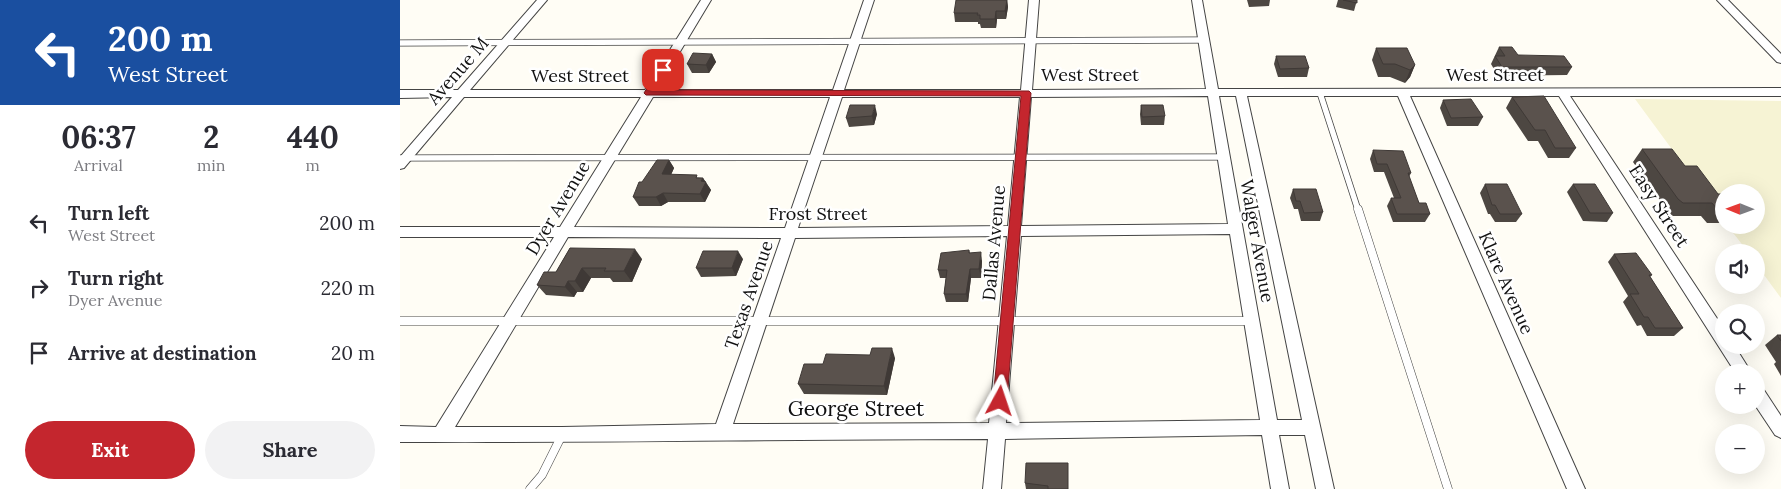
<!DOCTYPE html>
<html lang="en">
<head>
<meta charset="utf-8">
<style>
  :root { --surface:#fff; --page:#f2f2f3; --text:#2b2b33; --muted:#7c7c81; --accent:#c4262e }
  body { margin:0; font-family:Lora,serif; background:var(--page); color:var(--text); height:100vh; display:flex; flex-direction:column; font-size:19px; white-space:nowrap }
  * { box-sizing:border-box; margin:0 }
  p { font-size:16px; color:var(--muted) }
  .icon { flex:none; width:28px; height:28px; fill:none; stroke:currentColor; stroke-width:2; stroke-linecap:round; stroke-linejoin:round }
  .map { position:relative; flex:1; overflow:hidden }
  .drawer { display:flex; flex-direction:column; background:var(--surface); width:400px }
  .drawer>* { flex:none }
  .banner { background:#1a4fa0; color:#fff; overflow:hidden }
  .needle { width:32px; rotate:271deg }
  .tools { position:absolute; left:1315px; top:184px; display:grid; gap:10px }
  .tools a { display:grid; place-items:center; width:50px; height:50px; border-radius:50%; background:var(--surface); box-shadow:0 5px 20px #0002; font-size:25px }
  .pin { position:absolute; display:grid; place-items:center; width:42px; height:42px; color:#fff; margin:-21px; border-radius:10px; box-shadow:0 2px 8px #0006 }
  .me { position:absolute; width:55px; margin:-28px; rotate:5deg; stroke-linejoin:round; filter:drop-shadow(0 0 4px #0008) }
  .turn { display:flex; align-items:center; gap:18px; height:105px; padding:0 25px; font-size:22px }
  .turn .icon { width:65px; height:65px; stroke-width:2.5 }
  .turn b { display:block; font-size:35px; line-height:42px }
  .eta { display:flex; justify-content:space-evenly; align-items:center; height:85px; text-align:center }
  .eta b { font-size:30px; font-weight:700; line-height:35px }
  .action { display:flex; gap:10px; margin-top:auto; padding:10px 25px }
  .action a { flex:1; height:58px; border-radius:30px; background:var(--accent); color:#fff; font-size:20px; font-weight:700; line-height:58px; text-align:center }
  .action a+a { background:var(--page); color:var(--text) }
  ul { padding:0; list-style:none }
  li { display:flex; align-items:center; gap:15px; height:65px; padding:0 25px }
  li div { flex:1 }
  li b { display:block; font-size:19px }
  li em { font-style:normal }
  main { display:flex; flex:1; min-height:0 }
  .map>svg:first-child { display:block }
  .farmland { fill:#f6f3d4 }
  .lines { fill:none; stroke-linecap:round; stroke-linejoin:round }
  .service-far1-casing { stroke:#444; stroke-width:7 }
  .service-casing { stroke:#444; stroke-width:9 }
  .minor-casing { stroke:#444; stroke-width:2 }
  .service-far1 { stroke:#fff; stroke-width:5.5 }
  .service { stroke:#fff; stroke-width:8 }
  .minor { fill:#fff; fill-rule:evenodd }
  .wall { fill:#4d4742 }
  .shaded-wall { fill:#3f3936 }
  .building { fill:#5a524d; stroke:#3f3936 }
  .route { fill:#c4262e; stroke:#7f191e }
  .labels { text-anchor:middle; stroke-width:5; stroke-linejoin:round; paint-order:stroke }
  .street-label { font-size:18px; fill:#111; stroke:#fff }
  .near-street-label { font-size:21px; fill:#111; stroke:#fff }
</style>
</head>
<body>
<main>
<section class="drawer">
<div class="banner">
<div class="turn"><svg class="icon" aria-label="left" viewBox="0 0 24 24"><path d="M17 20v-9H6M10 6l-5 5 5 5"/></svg><div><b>200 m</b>West Street</div></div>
</div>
<div class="eta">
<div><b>06:37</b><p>Arrival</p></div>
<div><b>2</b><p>min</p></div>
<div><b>440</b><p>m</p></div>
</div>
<ul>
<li><svg class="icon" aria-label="left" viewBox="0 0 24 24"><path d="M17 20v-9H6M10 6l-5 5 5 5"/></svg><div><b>Turn left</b><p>West Street</p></div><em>200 m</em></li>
<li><svg class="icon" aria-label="right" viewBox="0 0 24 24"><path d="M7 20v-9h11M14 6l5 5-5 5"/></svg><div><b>Turn right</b><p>Dyer Avenue</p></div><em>220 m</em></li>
<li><svg class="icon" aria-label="arrive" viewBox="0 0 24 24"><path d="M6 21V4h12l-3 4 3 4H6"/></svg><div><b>Arrive at destination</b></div><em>20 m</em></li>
</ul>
<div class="action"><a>Exit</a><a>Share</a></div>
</section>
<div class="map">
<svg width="1381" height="489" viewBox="0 0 1381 489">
  <rect width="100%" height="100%" fill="#fffdf5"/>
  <!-- farmland -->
  <polygon class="farmland" points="1235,99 1381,101 1381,298 1356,264 1356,252 1348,252 1327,225 1356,225 1356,192 1324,192 1324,220"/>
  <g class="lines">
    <!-- service-far1 casing -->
    <g class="service-far1-casing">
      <g id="service-far1">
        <polyline points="0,43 804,40"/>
        <polyline points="920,93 958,210"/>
        <polyline points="0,158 824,157"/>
      </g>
    </g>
    <!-- service casing -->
    <g class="service-casing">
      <g id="service">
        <polyline points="958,209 1048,489"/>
        <polyline points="0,321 852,321"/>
        <polyline points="130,489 142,475 162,435"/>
      </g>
    </g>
    <!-- minor casing -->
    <g class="minor-casing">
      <g id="minor">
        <path d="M 137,0 L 147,0 L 70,90 L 245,90 L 301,0 L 311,0 L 257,90 L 433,90 L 464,0 L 474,0 L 444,90 L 621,90 L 629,0 L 639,0 L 632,90 L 806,89 L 792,0 L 802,0 L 818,89 L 1381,88 L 1381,96 L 1170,96 L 1324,329 L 1324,345 L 1334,345 L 1351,372 L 1335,372 L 1159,96 L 1010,96 L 1185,489 L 1167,489 L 998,96 L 847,96 L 934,489 L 916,489 L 905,435 L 879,435 L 889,489 L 871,489 L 862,435 L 605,439 L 601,489 L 583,489 L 588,439 C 392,439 196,443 0,442 L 0,426 L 36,427 L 154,237 L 0,237 L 0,227 L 160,227 L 241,97 L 64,97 L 4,168 L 0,169 L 0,157 L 52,97 L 0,98 L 0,90 L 58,90 ZM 808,96 L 828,224 L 621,226 L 631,97 ZM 819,96 L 836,96 L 902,420 L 877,420 ZM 253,97 L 430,97 L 385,228 L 174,227 ZM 442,97 L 620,97 L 608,226 L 398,228 ZM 830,234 L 860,420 L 606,423 L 621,236 ZM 607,236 L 589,423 L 333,424 L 395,238 ZM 168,237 L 381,238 L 316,424 L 162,427 L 55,427 Z"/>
        <polygon points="1317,0 1328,0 1381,54 1381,63 1377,62"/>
        <polygon points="1356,385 1362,387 1381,416 1381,438 1375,435 1355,405"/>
      </g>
    </g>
    <!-- service-far1 -->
    <use href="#service-far1" class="service-far1"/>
    <!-- service -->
    <use href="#service" class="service"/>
    <!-- minor -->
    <use href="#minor" class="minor"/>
  </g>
  <!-- wall -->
  <g class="wall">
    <polygon points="607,0 608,7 606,19 597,19 596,28 581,28 580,24 578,24 578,22 555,22 554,13"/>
    <polygon points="847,0 870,0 869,6 849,7"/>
    <polygon points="938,0 957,0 954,11 936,7"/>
    <polygon points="1099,47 1118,55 1172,67 1167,75 1098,76 1091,64"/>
    <polygon points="976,48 1015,65 1010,77 1005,83 990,77 978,77 972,60"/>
    <polygon points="312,54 316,62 309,73 292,73 287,64"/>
    <polygon points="876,56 909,68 907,77 878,77 874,64"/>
    <polygon points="1112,97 1176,148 1169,158 1148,158 1138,141 1128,141 1106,108"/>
    <polygon points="1043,100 1083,117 1078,126 1047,126 1040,108"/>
    <polygon points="741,105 765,116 764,125 741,125 740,114"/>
    <polygon points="477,114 474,125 449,127 446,118"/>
    <polygon points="1242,149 1285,166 1318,194 1324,196 1324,223 1307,223 1301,216 1273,216 1268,212 1233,162"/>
    <polygon points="973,150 1011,173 1009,177 1019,203 1030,214 1025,222 993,222 987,206 991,198 994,198 984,172 974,172 970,159"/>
    <polygon points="269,160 274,168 271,175 303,178 311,190 305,202 268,202 261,206 239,206 233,197 242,182"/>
    <polygon points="1085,184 1122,214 1116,222 1095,222 1090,214 1088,214 1080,193"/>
    <polygon points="1173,184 1213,213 1207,222 1183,221 1167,192"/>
    <polygon points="893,189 923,212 920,221 901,221 898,209 894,209 890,198"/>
    <polygon points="170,248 242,259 232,282 213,282 210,278 191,278 183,292 177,292 174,297 146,295 137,285 156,272"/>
    <polygon points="569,250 570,253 582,261 581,278 571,278 568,302 546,302 544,294 546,278 540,278 538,270"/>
    <polygon points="1214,254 1252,275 1250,277 1283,328 1274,336 1247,336 1241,325 1237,326 1223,302 1228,296 1208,262"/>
    <polygon points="343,259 336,276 301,277 296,268"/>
    <polygon points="1377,335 1381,335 1381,376 1374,364 1376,362 1365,345"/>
    <polygon points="495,358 487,395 404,394 398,384 423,364"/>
    <polygon points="668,470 668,489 626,489 625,483"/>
  </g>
  <!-- shaded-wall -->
  <g class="shaded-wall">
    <polygon points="607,0 608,7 606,19 605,11"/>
    <polygon points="596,11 597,19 596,28 595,19"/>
    <polygon points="312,54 316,62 309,73 306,65"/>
    <polygon points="1015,65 1010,77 1005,83 1010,70"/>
    <polygon points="475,105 477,114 474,125 472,116"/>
    <polygon points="269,160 274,168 267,183 262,174"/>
    <polygon points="303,178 311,190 305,202 300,194 301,181"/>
    <polygon points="263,193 268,202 261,206 256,197"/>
    <polygon points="235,249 242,259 232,282 224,271"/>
    <polygon points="338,251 343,259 336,276 332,268"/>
    <polygon points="581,252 582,261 581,278 579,269"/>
    <polygon points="182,268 191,278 183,292 175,281"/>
    <polygon points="570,269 571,278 568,302 566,294"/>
    <polygon points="168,281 177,292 174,297 165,287"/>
    <polygon points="492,348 495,358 487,395 484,386"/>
  </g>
  <!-- building -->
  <g class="building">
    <polygon points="556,0 607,0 605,11 596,11 595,19 580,19 580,15 577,15 578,13 554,13"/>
    <polygon points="943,0 957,0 957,3"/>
    <polygon points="1099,47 1112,47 1118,55 1164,56 1172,67 1102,67 1095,56 1105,56"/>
    <polygon points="976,48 1007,48 1015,65 1010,70 995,64 983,64"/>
    <polygon points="293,53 312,54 306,65 287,64"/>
    <polygon points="876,56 905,56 909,68 880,69"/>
    <polygon points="1144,96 1176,148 1155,148 1145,130 1135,130 1112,97"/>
    <polygon points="1071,99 1083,117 1051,118 1043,100"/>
    <polygon points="450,105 475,105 472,116 446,118"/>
    <polygon points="741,105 763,105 765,116 742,117"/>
    <polygon points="1242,149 1272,149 1285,166 1297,166 1318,194 1322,194 1324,196 1324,210 1318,210 1312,203 1283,203 1278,199"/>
    <polygon points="973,150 1003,151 1011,173 1008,173 1019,203 1026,203 1030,214 997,214 991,198 1001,198 987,164 977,164"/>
    <polygon points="257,160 269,160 262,174 297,175 296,178 303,178 301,181 306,182 300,194 263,193 256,197 233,197 239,182 242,182"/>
    <polygon points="1085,184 1107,184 1122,214 1100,214 1095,205 1092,205"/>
    <polygon points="1173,184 1195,184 1213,213 1190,213"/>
    <polygon points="893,189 916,189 923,212 904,213 900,201 896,201"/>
    <polygon points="170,248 235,249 224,271 204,271 206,268 182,268 175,281 168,281 165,287 137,285 144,272 156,272"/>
    <polygon points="569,250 569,253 581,252 579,269 570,269 566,294 544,294 547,270 538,270 541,253"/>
    <polygon points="303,251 338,251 332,268 296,268"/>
    <polygon points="1236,253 1252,275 1249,275 1283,328 1255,328 1248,317 1244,317 1230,294 1239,294 1214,254"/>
    <polygon points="1377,335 1381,335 1381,341"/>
    <polygon points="472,348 492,348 484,386 398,384 404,364 423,364 426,354 470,355"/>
    <polygon points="626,463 668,463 668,489 648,489 648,486 625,483"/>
  </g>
  <!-- route -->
  <polygon class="route" points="263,67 268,70 255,90 629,91 631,93 607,401 605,405 600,407 595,405 593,401 621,96 246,95 244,93 260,68"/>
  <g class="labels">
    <!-- street labels -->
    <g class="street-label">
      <text transform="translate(58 71) rotate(-49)" y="6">Avenue M</text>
      <text x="690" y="81">West Street</text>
      <text x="1095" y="81">West Street</text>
      <text x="180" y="82">West Street</text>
      <text transform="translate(1259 206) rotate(57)" y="6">Easy Street</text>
      <text transform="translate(158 208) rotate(-59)" y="6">Dyer Avenue</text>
      <text x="418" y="220">Frost Street</text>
      <text transform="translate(857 241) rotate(80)" y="6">Walger Avenue</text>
      <text transform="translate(594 243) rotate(-85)" y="6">Dallas Avenue</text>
      <text transform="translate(1106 283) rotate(66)" y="6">Klare Avenue</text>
      <text transform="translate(349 295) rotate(-71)" y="6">Texas Avenue</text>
    </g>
    <!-- near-street labels -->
    <g class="near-street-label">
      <text x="456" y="416">George Street</text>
    </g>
  </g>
</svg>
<div class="tools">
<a><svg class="needle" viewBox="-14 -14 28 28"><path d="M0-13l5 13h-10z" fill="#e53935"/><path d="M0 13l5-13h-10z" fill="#7c7c81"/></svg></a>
<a><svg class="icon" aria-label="sound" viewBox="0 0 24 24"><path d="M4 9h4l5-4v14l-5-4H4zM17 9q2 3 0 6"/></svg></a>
<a><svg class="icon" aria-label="search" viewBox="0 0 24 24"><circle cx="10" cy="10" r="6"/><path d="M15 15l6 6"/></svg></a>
<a>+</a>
<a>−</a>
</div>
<div class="pin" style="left:263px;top:70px;background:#d93025"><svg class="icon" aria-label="arrive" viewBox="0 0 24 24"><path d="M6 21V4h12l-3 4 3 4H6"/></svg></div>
<svg class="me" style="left:600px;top:401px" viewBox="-20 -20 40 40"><path d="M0-17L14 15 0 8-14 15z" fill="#c4262e" stroke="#fff" stroke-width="4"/></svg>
</div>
</main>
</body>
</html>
